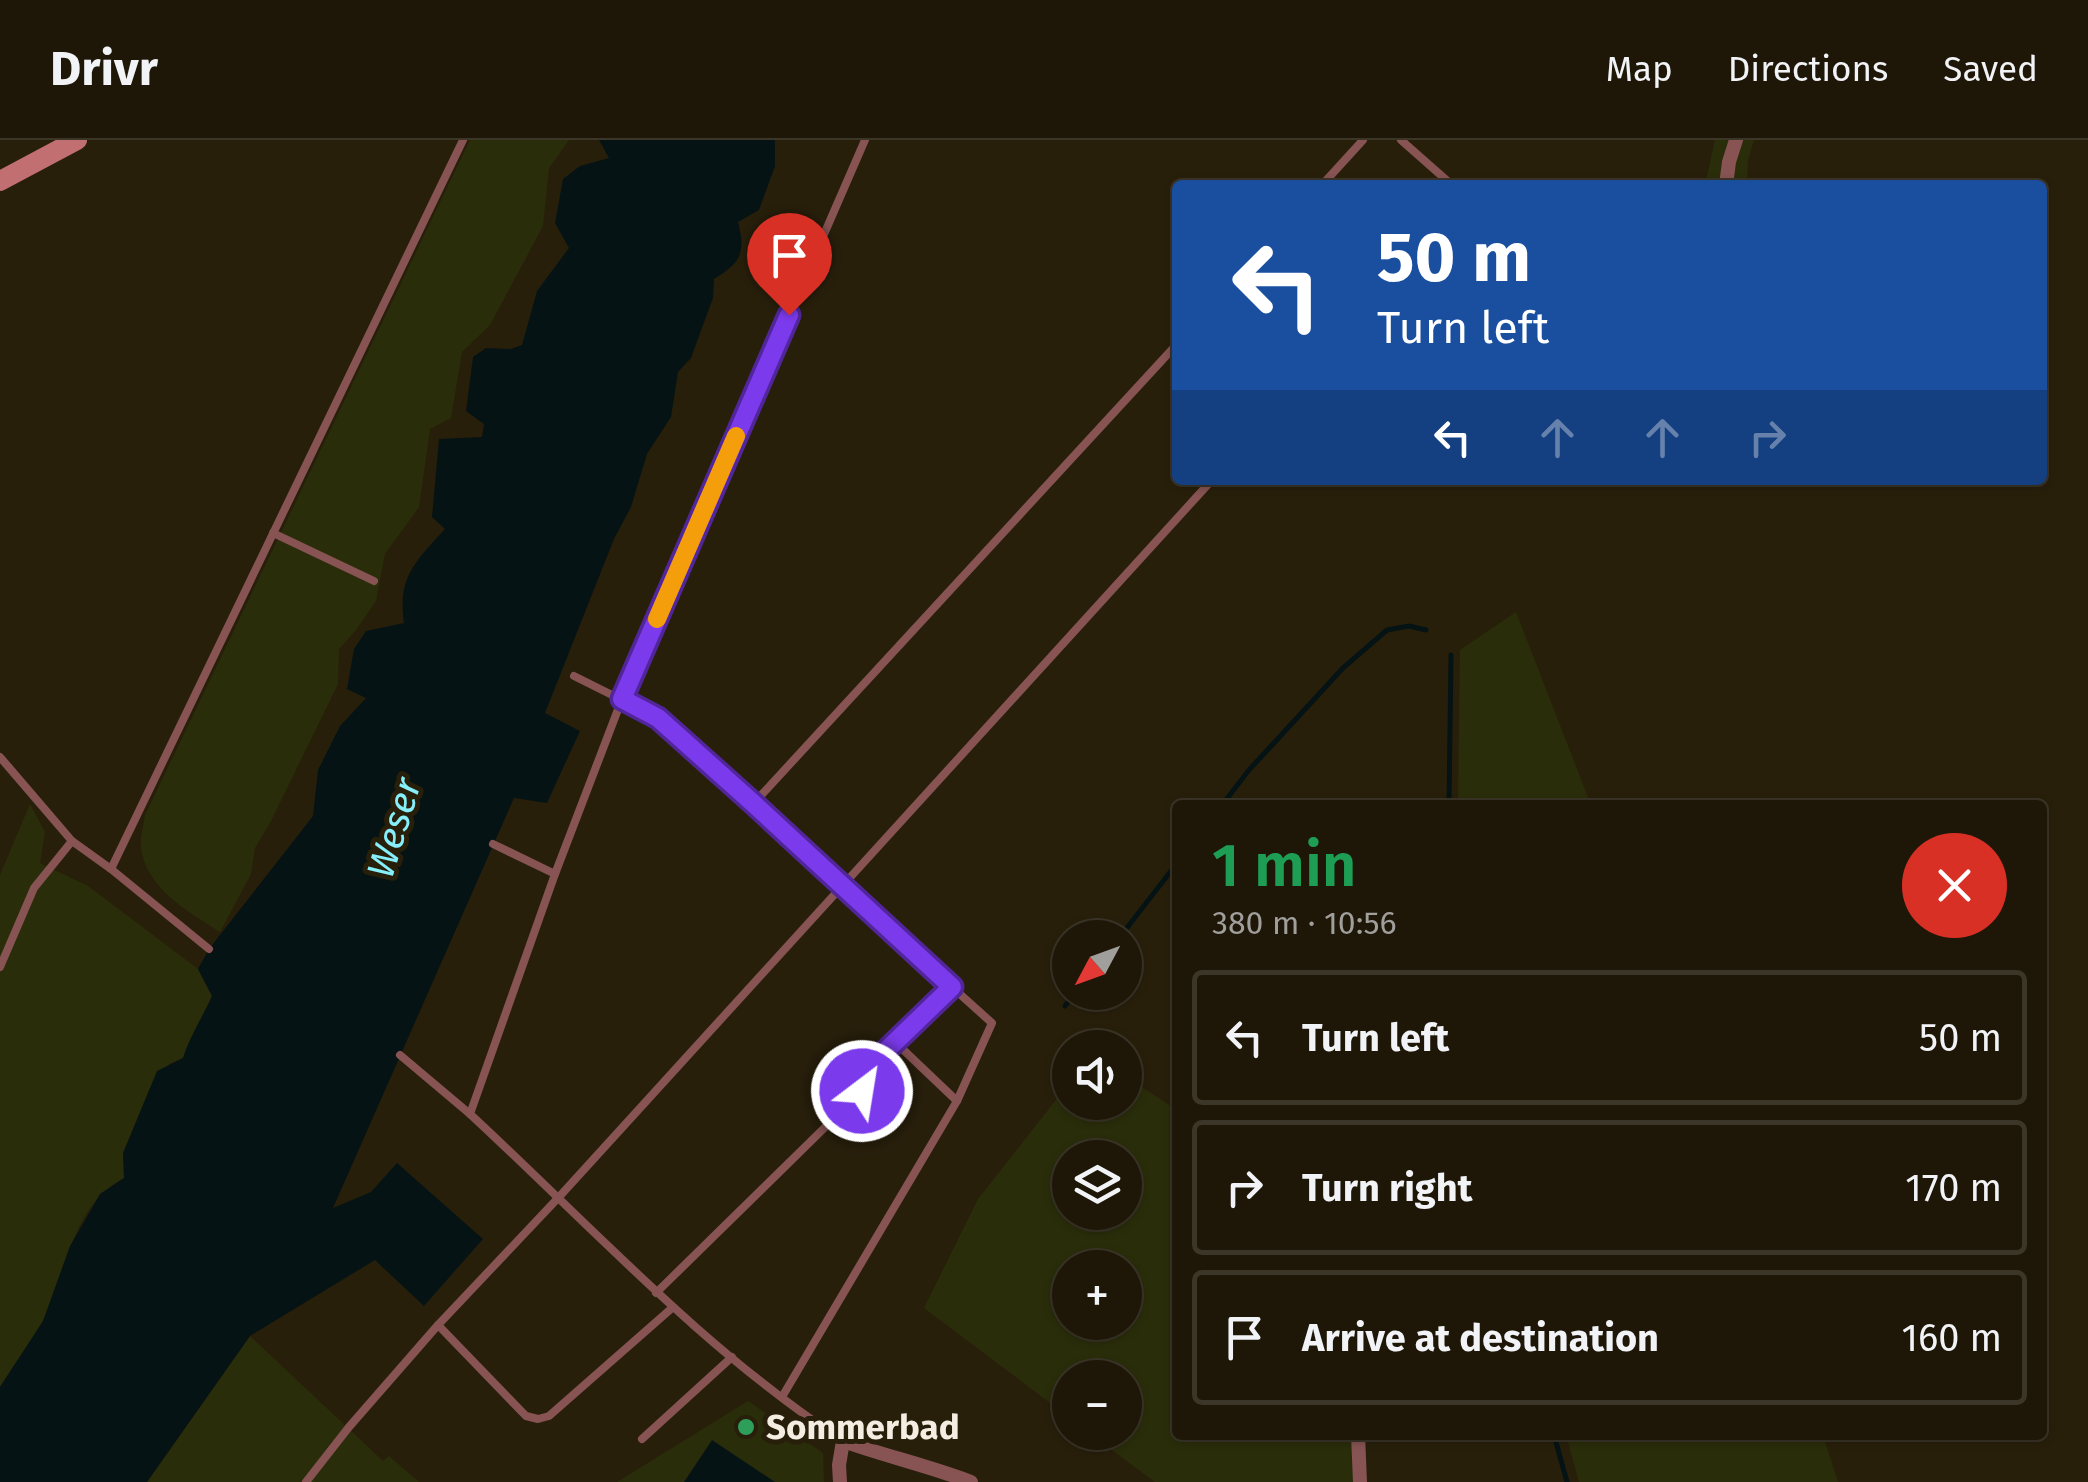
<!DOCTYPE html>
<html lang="en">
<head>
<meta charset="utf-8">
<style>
  :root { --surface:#1e1708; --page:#262012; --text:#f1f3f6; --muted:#a19f9c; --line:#3c3629 }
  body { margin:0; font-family:"Fira Sans",sans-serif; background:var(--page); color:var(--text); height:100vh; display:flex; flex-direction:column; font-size:38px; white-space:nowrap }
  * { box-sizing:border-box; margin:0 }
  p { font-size:32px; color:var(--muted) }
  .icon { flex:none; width:55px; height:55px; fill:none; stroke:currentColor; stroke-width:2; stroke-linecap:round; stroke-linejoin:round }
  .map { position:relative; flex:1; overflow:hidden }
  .drawer { position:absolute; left:1172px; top:660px; width:875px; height:640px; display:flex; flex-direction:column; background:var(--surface); border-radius:10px; box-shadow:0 2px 8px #0004,0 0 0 2px var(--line) }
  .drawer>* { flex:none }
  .top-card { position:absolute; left:1172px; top:40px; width:875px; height:305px; border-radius:10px; box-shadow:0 2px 8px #0004,0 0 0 2px var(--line); background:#1a4fa0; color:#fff; overflow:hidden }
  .needle { width:65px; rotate:229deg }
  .controls { position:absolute; left:1052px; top:780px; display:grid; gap:20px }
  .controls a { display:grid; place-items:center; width:90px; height:90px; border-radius:50%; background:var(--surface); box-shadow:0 2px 8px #0004,0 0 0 2px var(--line); font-size:50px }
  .pin { position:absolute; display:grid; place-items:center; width:85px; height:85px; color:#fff; margin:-102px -42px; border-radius:50% 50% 50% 0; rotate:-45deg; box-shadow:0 0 10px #0007 }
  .pin .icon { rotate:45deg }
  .me { position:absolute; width:110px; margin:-55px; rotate:31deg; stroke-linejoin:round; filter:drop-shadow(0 0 8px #0008) }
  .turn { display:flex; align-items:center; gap:35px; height:210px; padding:0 40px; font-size:45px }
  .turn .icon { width:130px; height:130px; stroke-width:2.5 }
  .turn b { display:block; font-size:70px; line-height:85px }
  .lanes { display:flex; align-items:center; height:95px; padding:0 40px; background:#0003; justify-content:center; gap:50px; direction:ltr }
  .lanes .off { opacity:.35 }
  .round { display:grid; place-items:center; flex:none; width:105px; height:105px; border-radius:52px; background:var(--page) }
  .summary { display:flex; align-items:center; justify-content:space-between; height:170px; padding:0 40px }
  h1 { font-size:60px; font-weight:600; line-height:75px; color:#1e9e55 }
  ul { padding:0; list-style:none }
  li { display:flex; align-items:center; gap:30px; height:135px; margin:0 20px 15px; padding:0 20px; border:5px solid var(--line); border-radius:10px }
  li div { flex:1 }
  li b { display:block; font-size:38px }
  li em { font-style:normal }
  header { display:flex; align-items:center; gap:60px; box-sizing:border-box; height:140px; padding:0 50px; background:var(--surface); border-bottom:2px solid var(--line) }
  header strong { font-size:48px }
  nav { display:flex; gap:55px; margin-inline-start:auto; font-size:35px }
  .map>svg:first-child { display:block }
  .green { fill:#2a2d0a; fill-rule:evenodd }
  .water { fill:#061315 }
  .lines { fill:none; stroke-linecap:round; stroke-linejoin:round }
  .stream { stroke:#061315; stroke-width:5 }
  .lane { stroke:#875353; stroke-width:8 }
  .street { stroke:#875353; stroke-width:14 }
  .secondary { stroke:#c16f70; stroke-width:20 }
  .route-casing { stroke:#51269a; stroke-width:25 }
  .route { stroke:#7c3aed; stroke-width:18 }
  .slow { stroke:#f59e0b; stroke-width:18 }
  .leisure-dot { fill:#2e9e5b; stroke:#281f0b; stroke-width:4 }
  .labels { text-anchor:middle; stroke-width:10; stroke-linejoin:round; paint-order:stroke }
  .poi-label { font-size:35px; font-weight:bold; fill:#f4eee2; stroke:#281f0b; text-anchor:start }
  .water-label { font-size:38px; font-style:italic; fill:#86effa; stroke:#281f0b }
</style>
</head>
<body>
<header>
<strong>Drivr</strong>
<nav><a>Map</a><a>Directions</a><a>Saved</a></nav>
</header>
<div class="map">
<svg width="2088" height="1342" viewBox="0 0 2088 1342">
  <rect width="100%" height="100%" fill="#281f0b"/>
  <!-- green -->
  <g class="green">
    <path d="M 470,0 L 569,0 L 549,28 L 543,86 L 490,185 L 462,212 L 451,278 L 430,289 L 419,367 L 385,414 L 376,461 L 356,490 L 339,509 L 338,544 L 271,681 L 255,708 L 251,734 L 220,792 C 189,772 145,748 141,707 C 140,697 144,684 145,675 Z"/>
    <polygon points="1715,0 1754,0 1748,20 1747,45 1705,45"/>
    <polygon points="1516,472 1591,665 1458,665 1460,510"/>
    <path d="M 30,664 L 45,692 L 40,723 L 88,746 L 198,829 L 212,856 L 183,918 L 169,924 L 123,1013 L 124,1038 C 70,1065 68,1135 42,1182 C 30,1205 13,1225 0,1247 L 0,735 Z"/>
    <path d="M 1125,936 L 1177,970 L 1178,1295 L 1351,1295 L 1354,1342 L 1155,1342 L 1089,1293 L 1125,1292 L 1125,1238 L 1070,1238 L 1070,1278 L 924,1168 L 978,1059 L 1070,942 L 1070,962 L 1125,962 ZM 1070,1018 L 1125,1018 L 1125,1072 L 1070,1072 ZM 1070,1128 L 1125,1128 L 1125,1182 L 1070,1182 Z"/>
    <polygon points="250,1196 383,1321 389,1316 419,1342 147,1342"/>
    <polygon points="748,1261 823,1313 824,1342 617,1342"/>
    <polygon points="1566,1295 1823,1295 1838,1342 1579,1342"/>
  </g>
  <!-- water -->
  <g class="water">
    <path d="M 599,0 L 775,0 L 775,26 L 759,70 L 738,82 C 746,112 741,123 714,139 L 713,158 L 691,218 L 678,232 L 671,277 L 647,314 L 631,367 L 614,399 L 545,573 L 580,591 L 547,663 L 514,658 L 333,1068 L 371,1052 L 397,1023 L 483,1099 L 424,1166 L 375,1120 L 250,1196 L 147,1342 L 0,1342 L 0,1247 L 43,1181 L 70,1106 L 100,1054 L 124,1038 L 123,1013 L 157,931 L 183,918 C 189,898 203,876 212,856 L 198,829 L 209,809 L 313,676 L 318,630 L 340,586 L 366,558 L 347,549 L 354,509 L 366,491 L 404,483 C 397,437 416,421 445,389 L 432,377 L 439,299 L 482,297 L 484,284 L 466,271 L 473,217 L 486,208 L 511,209 L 522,205 L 537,151 L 569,108 L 555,83 L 563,39 L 580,26 L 609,18 Z"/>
    <polygon points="712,1300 775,1342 684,1342"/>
  </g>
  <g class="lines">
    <!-- stream -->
    <g class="stream">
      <polyline points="1222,665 1249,630 1343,528 1387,490 1409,486 1426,490"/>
      <polyline points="1449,665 1451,515"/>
      <polyline points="1119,798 1178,722"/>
      <polyline points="1065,866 1076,852"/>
      <polyline points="1554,1295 1567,1342"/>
    </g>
    <!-- lane -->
    <g class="lane">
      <polyline points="1401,0 1452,45"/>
      <polyline points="1322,45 1363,0"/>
      <polyline points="273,393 374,441"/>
      <polyline points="574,536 658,578 754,663 952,847 865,930 862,951 656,1153"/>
      <polyline points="0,617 72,701 111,729 209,809"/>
      <polyline points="754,663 1178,203"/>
      <polyline points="493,704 555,734"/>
      <polyline points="111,729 463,0"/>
      <polyline points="0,827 34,748 72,701"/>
      <polyline points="895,902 957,961"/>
      <polyline points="400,915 470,974"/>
      <polyline points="672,1168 549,1276 538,1279 526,1276 438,1185 559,1057 1212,340"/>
      <polyline points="782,1257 957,961 992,883 952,847"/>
      <polyline points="642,1299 732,1217"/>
      <path d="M 843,1301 C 704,1210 591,1086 470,974 L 555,734 L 622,559 L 865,0"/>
      <polyline points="306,1342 349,1287 438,1185"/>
    </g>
    <!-- street -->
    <g class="street">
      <polyline points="1726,45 1729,22 1736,0"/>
      <polyline points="1358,1295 1360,1342"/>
      <path d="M 840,1342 L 839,1325 L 843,1301 C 885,1316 929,1326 971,1342"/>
    </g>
    <!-- secondary -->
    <polyline class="secondary" points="0,41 77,0"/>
  </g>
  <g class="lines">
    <!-- route casing -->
    <g class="route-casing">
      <polyline id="route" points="789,175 622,559 658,578 754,664 952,847 866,930 862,951"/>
    </g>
    <!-- route -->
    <use href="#route" class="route"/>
    <!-- slow -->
    <polyline class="slow" points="657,479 736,296"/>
  </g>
  <!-- markers -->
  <circle class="leisure-dot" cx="746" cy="1287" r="10"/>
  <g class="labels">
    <!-- poi labels -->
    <g class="poi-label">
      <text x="766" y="1299">Sommerbad</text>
    </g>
    <!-- water labels -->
    <g class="water-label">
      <text transform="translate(394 688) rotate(-73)" y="13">Weser</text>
    </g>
  </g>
</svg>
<div class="controls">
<a><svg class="needle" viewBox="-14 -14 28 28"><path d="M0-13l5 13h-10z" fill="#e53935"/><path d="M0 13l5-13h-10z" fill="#a19f9c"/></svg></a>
<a><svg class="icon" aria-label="sound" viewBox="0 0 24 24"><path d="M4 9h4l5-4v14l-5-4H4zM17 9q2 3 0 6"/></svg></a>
<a><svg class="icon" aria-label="layers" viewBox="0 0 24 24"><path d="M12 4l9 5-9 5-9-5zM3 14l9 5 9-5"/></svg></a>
<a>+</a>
<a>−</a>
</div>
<div class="pin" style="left:789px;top:175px;background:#d93025"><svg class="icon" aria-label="arrive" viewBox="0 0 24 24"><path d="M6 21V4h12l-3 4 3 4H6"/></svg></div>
<svg class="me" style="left:862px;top:951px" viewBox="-20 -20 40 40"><circle r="17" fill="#7c3aed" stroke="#fff" stroke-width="3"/><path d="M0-11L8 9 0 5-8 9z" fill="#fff"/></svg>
<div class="top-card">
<div class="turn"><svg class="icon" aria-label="left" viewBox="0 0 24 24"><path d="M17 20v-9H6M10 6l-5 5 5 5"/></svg><div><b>50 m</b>Turn left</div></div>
<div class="lanes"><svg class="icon" aria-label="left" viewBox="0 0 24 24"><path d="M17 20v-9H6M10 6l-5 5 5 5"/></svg><svg class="icon off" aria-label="ahead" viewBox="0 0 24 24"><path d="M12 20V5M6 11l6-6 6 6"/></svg><svg class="icon off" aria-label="ahead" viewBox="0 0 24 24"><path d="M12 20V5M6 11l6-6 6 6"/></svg><svg class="icon off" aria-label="right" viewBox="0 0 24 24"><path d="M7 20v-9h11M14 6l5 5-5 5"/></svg></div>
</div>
<section class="drawer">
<div class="summary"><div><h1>1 min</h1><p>380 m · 10:56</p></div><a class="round" style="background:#d93025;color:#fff"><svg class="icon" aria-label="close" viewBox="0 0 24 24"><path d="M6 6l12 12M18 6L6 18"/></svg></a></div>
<ul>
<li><svg class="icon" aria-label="left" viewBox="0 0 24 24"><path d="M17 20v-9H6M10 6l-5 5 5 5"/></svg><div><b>Turn left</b></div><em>50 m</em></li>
<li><svg class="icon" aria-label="right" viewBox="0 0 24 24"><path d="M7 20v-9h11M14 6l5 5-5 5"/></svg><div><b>Turn right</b></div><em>170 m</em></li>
<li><svg class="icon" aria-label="arrive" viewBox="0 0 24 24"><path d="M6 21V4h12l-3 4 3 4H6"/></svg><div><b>Arrive at destination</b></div><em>160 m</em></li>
</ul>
</section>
</div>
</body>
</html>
